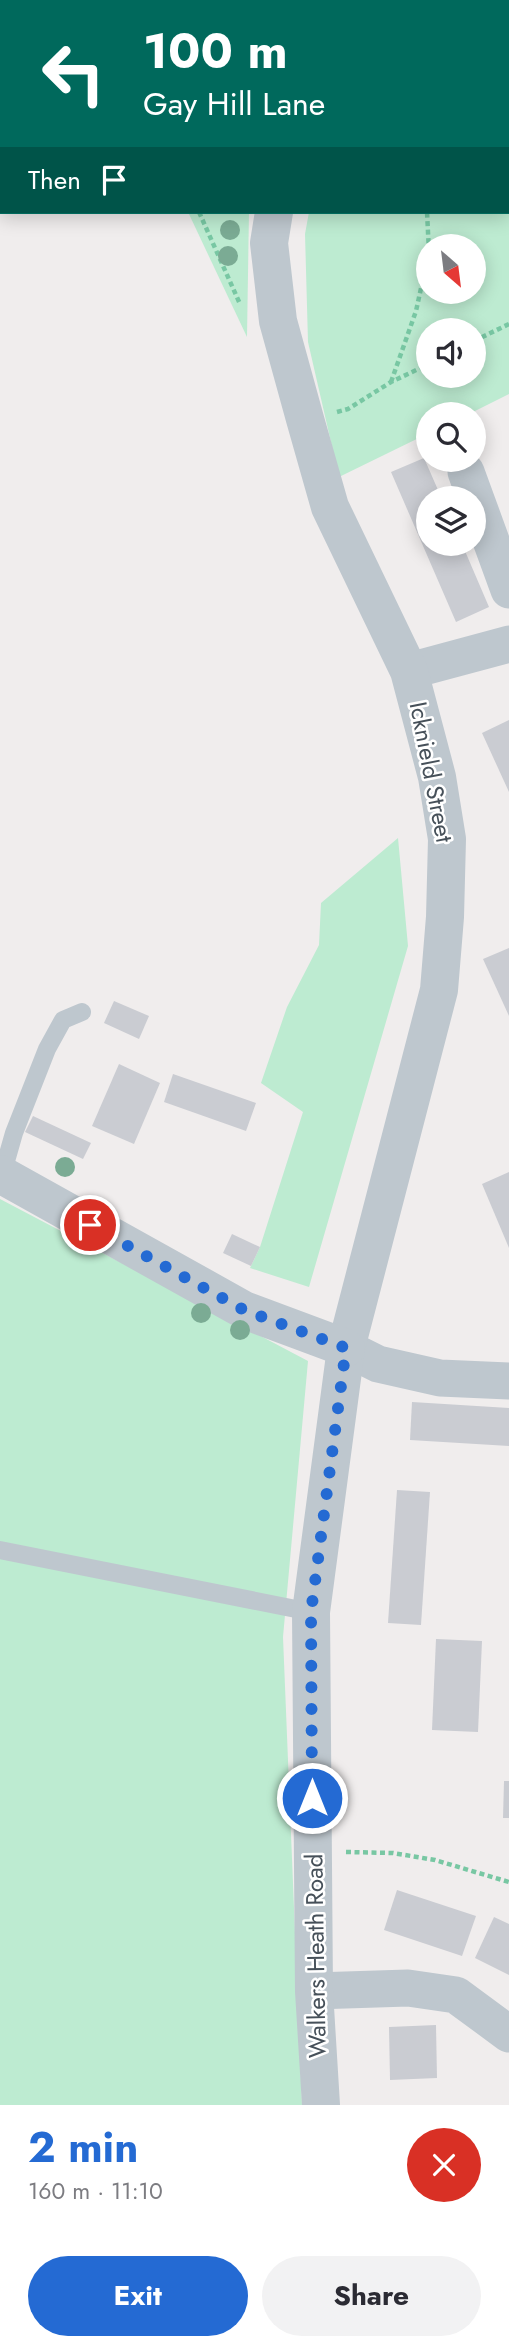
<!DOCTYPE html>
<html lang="en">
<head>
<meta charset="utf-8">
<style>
  :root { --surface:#fff; --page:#f2f2f3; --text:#2b2b33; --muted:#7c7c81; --accent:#246ad3 }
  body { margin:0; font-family:Jost,sans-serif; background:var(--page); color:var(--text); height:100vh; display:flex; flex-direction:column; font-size:26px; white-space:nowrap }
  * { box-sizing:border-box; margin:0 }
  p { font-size:23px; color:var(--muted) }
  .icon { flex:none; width:38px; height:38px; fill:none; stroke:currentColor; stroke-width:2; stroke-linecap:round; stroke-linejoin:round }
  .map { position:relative; height:2105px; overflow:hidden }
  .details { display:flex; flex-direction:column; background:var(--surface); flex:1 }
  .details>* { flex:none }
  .top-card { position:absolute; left:0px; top:0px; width:509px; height:214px; box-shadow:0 4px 18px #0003; background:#00695c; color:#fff; overflow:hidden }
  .needle { width:46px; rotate:152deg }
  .tools { position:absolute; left:416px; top:234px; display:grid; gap:14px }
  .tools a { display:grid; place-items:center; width:70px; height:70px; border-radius:50%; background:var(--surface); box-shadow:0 4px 18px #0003; font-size:35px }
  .pin { position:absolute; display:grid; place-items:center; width:60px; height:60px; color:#fff; margin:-30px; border:4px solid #fff; border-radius:50%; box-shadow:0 2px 7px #0007 }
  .me { position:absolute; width:77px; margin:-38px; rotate:0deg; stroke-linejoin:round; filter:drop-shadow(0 0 5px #0008) }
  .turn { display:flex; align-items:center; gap:24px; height:147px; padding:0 28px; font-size:32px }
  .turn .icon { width:91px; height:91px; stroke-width:2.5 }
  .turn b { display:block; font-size:49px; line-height:60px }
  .then { display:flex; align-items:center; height:66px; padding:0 28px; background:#0003; gap:14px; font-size:26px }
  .round { display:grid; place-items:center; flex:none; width:74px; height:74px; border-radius:37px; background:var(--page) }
  .overview { display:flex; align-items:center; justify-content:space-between; height:119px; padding:0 28px }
  h1 { font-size:42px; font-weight:700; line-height:52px; color:var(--accent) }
  .primary-button { display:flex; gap:14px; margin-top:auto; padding:14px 28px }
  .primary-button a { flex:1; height:80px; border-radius:42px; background:var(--accent); color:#fff; font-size:28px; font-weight:700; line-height:80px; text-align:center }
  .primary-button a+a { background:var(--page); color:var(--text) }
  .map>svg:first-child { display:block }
  .green { fill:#bdebd1; fill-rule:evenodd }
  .building { fill:#caccd2 }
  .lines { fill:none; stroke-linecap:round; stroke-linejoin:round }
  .path { stroke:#78c7a3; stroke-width:4.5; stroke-dasharray:5 3.5; stroke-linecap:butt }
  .service { stroke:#bec7ce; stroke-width:18 }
  .minor { stroke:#bec7ce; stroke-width:37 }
  .tertiary { stroke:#bec7ce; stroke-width:38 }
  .tree { fill:#7bab94 }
  .route { stroke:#246ad3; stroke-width:12; stroke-dasharray:0 21.6 }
  .labels { text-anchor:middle; stroke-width:5; stroke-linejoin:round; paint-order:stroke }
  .street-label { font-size:24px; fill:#465059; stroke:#fff }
</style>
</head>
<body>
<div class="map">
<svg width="509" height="2105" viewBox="0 0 509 2105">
  <rect width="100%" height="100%" fill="#f0eded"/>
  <!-- green -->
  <g class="green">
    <path d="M 417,0 L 509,0 L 509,394 L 467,415 L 429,415 L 429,433 L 339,477 L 308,342 L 305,234 L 309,212 L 508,212 L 508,2 L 416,2 ZM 429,247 L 474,247 L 474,292 L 429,292 ZM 429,331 L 474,331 L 474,376 L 429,376 Z"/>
    <polygon points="188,212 249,212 247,337"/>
    <polygon points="398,838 408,946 309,1287 250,1268 260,1247 303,1112 261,1083 287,1007 319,945 321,903"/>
    <polygon points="0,1199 308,1361 283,1637 302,2105 0,2105"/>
  </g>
  <!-- building -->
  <g class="building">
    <polygon points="424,458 442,499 429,499 429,544 462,544 489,607 456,622 391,472"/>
    <polygon points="509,720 509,792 482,733"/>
    <polygon points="509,948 509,1016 483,959"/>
    <polygon points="114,1001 149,1016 139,1039 104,1023"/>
    <polygon points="119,1064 160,1083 134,1144 92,1126"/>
    <polygon points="173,1074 256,1103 246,1131 164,1102"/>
    <polygon points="33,1116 91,1143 83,1159 25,1132"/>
    <polygon points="509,1172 509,1248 482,1184"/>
    <polygon points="232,1234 260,1247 251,1266 223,1253"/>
    <polygon points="412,1402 509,1408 509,1446 410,1440"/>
    <polygon points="397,1490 430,1492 421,1625 388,1623"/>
    <polygon points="436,1639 482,1641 478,1732 432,1730"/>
    <polygon points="504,1781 509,1781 509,1818 503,1818"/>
    <polygon points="397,1890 476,1916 462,1956 384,1930"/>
    <polygon points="494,1917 509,1924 509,1975 475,1958"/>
    <polygon points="436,2025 437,2078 390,2080 389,2027"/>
  </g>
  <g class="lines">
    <!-- path -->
    <g class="path">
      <polyline points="433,2 435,0"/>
      <polyline points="199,212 240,304"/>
      <polyline points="474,341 509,324"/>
      <polyline points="391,382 416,311 429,252 427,212"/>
      <polyline points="337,412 348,409 391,382 429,364"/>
      <polyline points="346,1852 393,1853 435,1860 509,1882"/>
    </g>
    <!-- service -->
    <g class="service">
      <polyline points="2,1175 14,1133 47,1049 63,1020 82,1012"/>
      <polyline points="0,1550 311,1612"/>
    </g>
    <!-- minor -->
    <g class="minor">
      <polyline points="116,0 118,2"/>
      <polyline points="466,472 509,590"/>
      <polyline points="409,671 509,644"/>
      <polyline points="346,1348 378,1364 440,1378 509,1381"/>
      <polyline points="314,1991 408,1988 456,1995 509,2034"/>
    </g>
    <!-- tertiary -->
    <g class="tertiary">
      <polyline points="346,2 347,0"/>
      <polyline points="274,212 269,243 278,321 305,419 330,507 409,671 437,777 447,839 445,917 439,990 346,1348 311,1612 314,1991 321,2105"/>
      <polyline points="0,1174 244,1310 346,1348"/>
    </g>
  </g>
  <!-- trees -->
  <g class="tree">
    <circle cx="230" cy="230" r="10"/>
    <circle cx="228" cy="256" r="10"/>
    <circle cx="65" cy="1167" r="10"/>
    <circle cx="201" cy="1313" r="10"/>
    <circle cx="240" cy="1330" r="10"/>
  </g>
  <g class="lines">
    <!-- route -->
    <polyline class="route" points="90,1225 244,1310 346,1348 311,1612 312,1798"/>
  </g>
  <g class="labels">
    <!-- street labels -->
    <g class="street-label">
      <text transform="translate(431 772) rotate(79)" y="8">Icknield Street</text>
      <text transform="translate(316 1956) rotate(-91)" y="8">Walkers Heath Road</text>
    </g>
  </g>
</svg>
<div class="tools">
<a><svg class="needle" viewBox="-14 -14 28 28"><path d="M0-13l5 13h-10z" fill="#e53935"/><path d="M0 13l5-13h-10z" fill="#7c7c81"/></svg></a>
<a><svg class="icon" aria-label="sound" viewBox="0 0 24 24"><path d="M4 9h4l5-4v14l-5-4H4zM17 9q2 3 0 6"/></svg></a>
<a><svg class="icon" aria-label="search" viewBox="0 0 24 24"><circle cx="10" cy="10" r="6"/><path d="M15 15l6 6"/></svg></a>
<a><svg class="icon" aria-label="layers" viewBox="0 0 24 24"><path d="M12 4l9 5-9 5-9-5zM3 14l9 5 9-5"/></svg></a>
</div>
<div class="pin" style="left:90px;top:1225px;background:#d93025"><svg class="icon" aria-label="arrive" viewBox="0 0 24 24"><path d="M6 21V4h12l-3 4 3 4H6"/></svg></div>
<svg class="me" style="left:312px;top:1798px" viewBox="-20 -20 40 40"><circle r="17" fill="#246ad3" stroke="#fff" stroke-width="3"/><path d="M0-11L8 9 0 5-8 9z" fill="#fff"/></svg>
<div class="top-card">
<div class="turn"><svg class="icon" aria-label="left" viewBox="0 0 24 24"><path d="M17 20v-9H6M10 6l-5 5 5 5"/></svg><div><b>100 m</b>Gay Hill Lane</div></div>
<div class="then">Then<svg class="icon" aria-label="arrive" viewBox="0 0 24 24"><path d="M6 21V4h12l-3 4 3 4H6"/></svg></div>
</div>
</div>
<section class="details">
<div class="overview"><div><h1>2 min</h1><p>160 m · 11:10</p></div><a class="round" style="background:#d93025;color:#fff"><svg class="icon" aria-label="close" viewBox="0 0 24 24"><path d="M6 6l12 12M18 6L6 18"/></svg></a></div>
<div class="primary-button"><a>Exit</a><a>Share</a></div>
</section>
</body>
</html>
